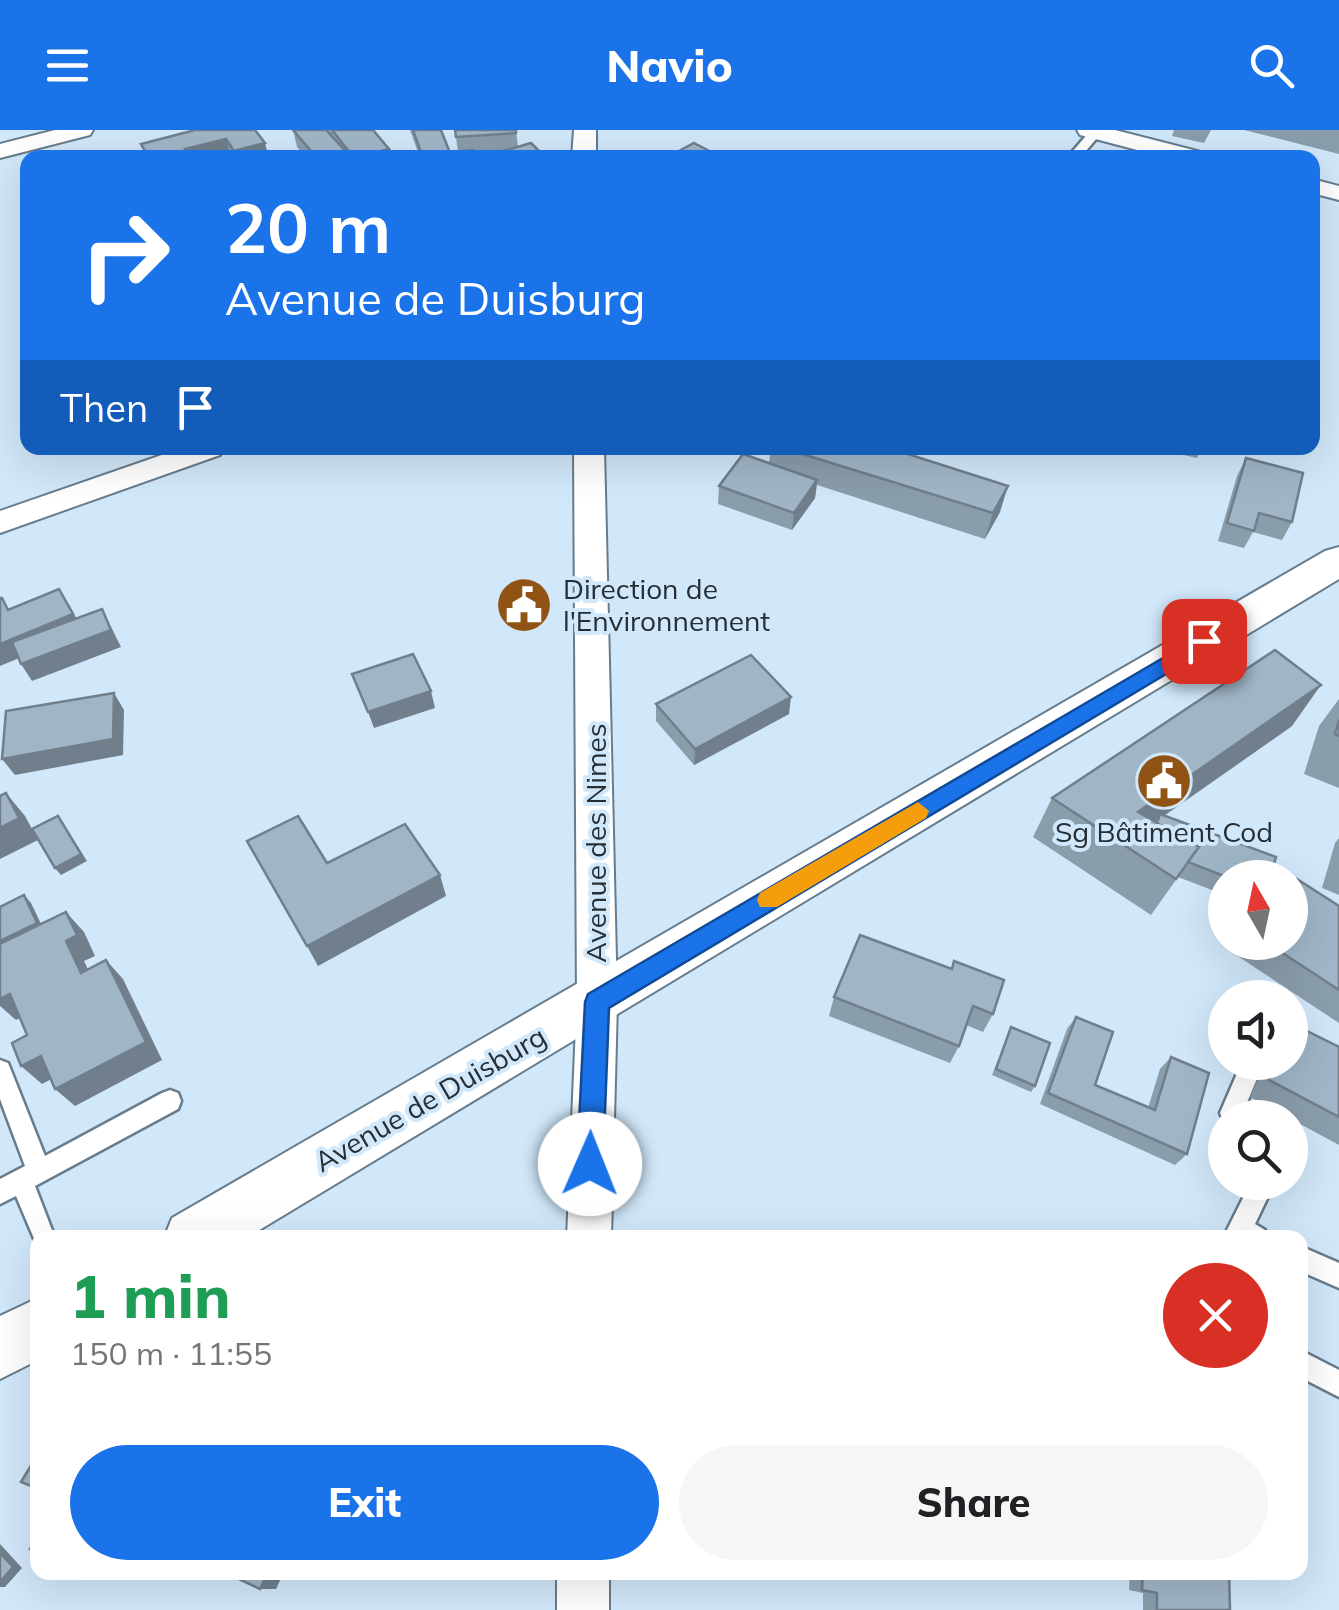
<!DOCTYPE html>
<html lang="en">
<head>
<meta charset="utf-8">
<style>
  :root { --surface:#fff; --page:#f6f6f6; --text:#202124; --muted:#757577; --accent:#1a73e8 }
  body { margin:0; font-family:Mulish,sans-serif; background:var(--page); color:var(--text); height:100vh; display:flex; flex-direction:column; font-size:38px; white-space:nowrap }
  * { box-sizing:border-box; margin:0 }
  p { font-size:32px; color:var(--muted) }
  .icon { flex:none; width:55px; height:55px; fill:none; stroke:currentColor; stroke-width:2; stroke-linecap:round; stroke-linejoin:round }
  .map { position:relative; flex:1; overflow:hidden }
  .details { position:absolute; left:30px; top:1100px; width:1278px; height:350px; display:flex; flex-direction:column; background:var(--surface); border-radius:20px; box-shadow:0 10px 40px #0002 }
  .details>* { flex:none }
  .banner { position:absolute; left:20px; top:20px; width:1300px; height:305px; border-radius:20px; box-shadow:0 10px 40px #0002; background:#1a73e8; color:#fff; overflow:hidden }
  .needle { width:65px; rotate:351deg }
  .fabs { position:absolute; left:1208px; top:730px; display:grid; gap:20px }
  .fabs a { display:grid; place-items:center; width:100px; height:100px; border-radius:50%; background:var(--surface); box-shadow:0 10px 40px #0002; font-size:50px }
  .pin { position:absolute; display:grid; place-items:center; width:85px; height:85px; color:#fff; margin:-42px; border-radius:20px; box-shadow:0 5px 15px #0006 }
  .me { position:absolute; width:110px; margin:-55px; rotate:1deg; stroke-linejoin:round; filter:drop-shadow(0 0 8px #0008) }
  .turn { display:flex; align-items:center; gap:35px; height:210px; padding:0 40px; font-size:45px }
  .turn .icon { width:130px; height:130px; stroke-width:2.5 }
  .turn b { display:block; font-size:70px; line-height:85px }
  .then { display:flex; align-items:center; height:95px; padding:0 40px; background:#0003; gap:20px; font-size:38px }
  .round { display:grid; place-items:center; flex:none; width:105px; height:105px; border-radius:52px; background:var(--page) }
  .headline { display:flex; align-items:center; justify-content:space-between; height:170px; padding:0 40px }
  h1 { font-size:60px; font-weight:800; line-height:75px; color:#1e9e55 }
  .primary-button { display:flex; gap:20px; margin-top:auto; padding:20px 40px }
  .primary-button a { flex:1; height:115px; border-radius:60px; background:var(--accent); color:#fff; font-size:40px; font-weight:800; line-height:115px; text-align:center }
  .primary-button a+a { background:var(--page); color:var(--text) }
  header { display:flex; justify-content:space-between; align-items:center; height:130px; padding:0 40px; background:var(--accent); color:#fff; font-size:45px; font-weight:800 }
  .map>svg:first-child { display:block }
  .lines { fill:none; stroke-linecap:round; stroke-linejoin:round }
  .service-casing { stroke:#677c8c; stroke-width:5 }
  .minor-casing { stroke:#677c8c; stroke-width:4 }
  .tertiary-casing { stroke:#677c8c; stroke-width:4 }
  .service { fill:#fff; fill-rule:evenodd }
  .minor { fill:#fff; fill-rule:evenodd }
  .tertiary { fill:#fff; fill-rule:evenodd }
  .wall { fill:#8a9dab }
  .shaded-wall { fill:#707f8b }
  .building { fill:#a0b6c7; stroke:#707f8b; stroke-width:2.5 }
  .route { fill:#1a73e8; stroke:#114b97; stroke-width:2.5 }
  .slow { fill:#f59e0b }
  .labels { text-anchor:middle; stroke-width:8; stroke-linejoin:round; paint-order:stroke }
  .poi-label { font-size:28px; fill:#262f36; stroke:#d1e8fa; text-anchor:start }
  .street-label { font-size:28px; fill:#262f36; stroke:#d1e8fa }
</style>
</head>
<body>
<header><svg class="icon" aria-label="menu" viewBox="0 0 24 24"><path d="M4 6h16M4 12h16M4 18h16"/></svg>Navio<svg class="icon" aria-label="search" viewBox="0 0 24 24"><circle cx="10" cy="10" r="6"/><path d="M15 15l6 6"/></svg></header>
<div class="map">
<svg width="1339" height="1480" viewBox="0 0 1339 1480">
  <rect width="100%" height="100%" fill="#d1e8fa"/>
  <g class="lines">
    <!-- service casing -->
    <g class="service-casing">
      <g id="service">
        <polygon points="1091,0 1102,2 1080,28 1067,28"/>
        <polygon points="0,930 8,933 45,1026 162,963 170,960 178,963 181,971 178,979 35,1056 55,1108 38,1108 38,1118 16,1066 0,1074 0,1049 25,1036 0,969"/>
        <polygon points="1242,932 1264,932 1243,982 1245,988 1225,988 1225,994 1220,983"/>
        <polygon points="1251,1052 1275,1052 1255,1094 1265,1100 1269,1108 1223,1108"/>
        <polygon points="1300,1116 1339,1133 1339,1158 1300,1141"/>
        <polygon points="1300,1220 1339,1240 1339,1267 1300,1247"/>
      </g>
    </g>
    <!-- minor casing -->
    <g class="minor-casing">
      <g id="minor">
        <polygon points="55,0 93,0 90,5 0,28 0,14"/>
        <polygon points="574,0 596,0 596,28 572,28"/>
        <polygon points="1077,0 1115,0 1205,23 1208,28 1168,28 1080,5"/>
        <polygon points="1312,49 1339,56 1339,70 1312,63"/>
        <polygon points="182,318 225,318 220,325 0,403 0,381"/>
        <polygon points="574,318 604,318 617,872 611,1108 567,1108 577,872"/>
        <rect x="557" y="1442" width="52" height="38"/>
      </g>
    </g>
    <!-- tertiary casing -->
    <g class="tertiary-casing">
      <g id="tertiary">
        <polygon points="1339,417 1339,449 246,1108 164,1108 172,1088 1325,421"/>
        <polygon points="38,1168 38,1230 0,1249 0,1186"/>
      </g>
    </g>
    <!-- service -->
    <use href="#service" class="service"/>
    <!-- minor -->
    <use href="#minor" class="minor"/>
    <!-- tertiary -->
    <use href="#tertiary" class="tertiary"/>
  </g>
  <!-- wall -->
  <g class="wall">
    <polygon points="255,0 269,28 146,28 141,14"/>
    <polygon points="293,0 373,0 391,28 306,28 297,17"/>
    <polygon points="410,0 441,0 452,28 420,28"/>
    <polygon points="455,0 516,0 518,17 539,21 539,28 480,28 498,22 475,24 476,28 454,28 453,22 458,22"/>
    <polygon points="1174,0 1211,0 1204,13 1172,6"/>
    <polygon points="1244,0 1339,0 1339,24"/>
    <polygon points="771,318 889,318 1000,382 985,409 817,355 815,368 792,400 718,374 719,356 769,333"/>
    <polygon points="1152,318 1202,318 1197,328"/>
    <polygon points="1246,328 1292,392 1282,410 1253,402 1244,418 1218,411 1237,346"/>
    <polygon points="1339,569 1339,658 1304,644 1319,596"/>
    <polygon points="656,574 789,584 694,635 656,591"/>
    <polygon points="1292,596 1165,685 1270,748 1225,748 1225,765 1178,747 1151,785 1033,707 1052,668"/>
    <polygon points="1339,708 1339,765 1322,758 1335,713"/>
    <polygon points="1339,776 1339,893 1236,825 1246,812 1290,812"/>
    <polygon points="954,831 993,884 983,902 966,895 959,916 950,933 829,886 834,867 951,838"/>
    <polygon points="1076,887 1095,955 1148,978 1160,939 1171,927 1187,1024 1175,1035 1040,974 1067,899"/>
    <polygon points="1011,897 1035,956 1031,962 992,945"/>
    <polygon points="1303,899 1339,917 1339,1015 1250,967 1264,936 1267,932 1290,932 1290,910"/>
    <polygon points="1130,1442 1229,1442 1230,1480 1143,1480 1143,1463 1129,1460"/>
  </g>
  <!-- shaded-wall -->
  <g class="shaded-wall">
    <polygon points="226,9 231,27 188,28 185,19"/>
    <polygon points="265,13 269,28 236,28 234,21"/>
    <polygon points="389,19 391,28 358,28"/>
    <polygon points="539,21 539,28 515,28"/>
    <polygon points="817,350 815,368 792,400 794,383"/>
    <polygon points="1008,356 1000,382 985,409 993,383"/>
    <polygon points="59,459 84,501 0,536 0,514"/>
    <polygon points="102,479 121,517 32,551 21,534"/>
    <polygon points="1321,555 1292,596 1158,690 1160,684 1155,692 1138,682"/>
    <polygon points="431,561 435,578 374,598 368,582"/>
    <polygon points="114,563 124,580 123,625 15,645 2,629"/>
    <polygon points="791,567 789,584 694,635 695,619"/>
    <polygon points="6,663 25,686 38,710 0,729 0,698"/>
    <polygon points="58,686 87,731 61,745 55,738"/>
    <polygon points="440,745 446,766 318,836 307,816"/>
    <polygon points="24,765 31,773 44,800 0,821 0,811"/>
    <polygon points="66,782 84,802 95,826 84,831 99,863 81,843 66,811"/>
    <polygon points="106,830 123,849 162,930 75,976 55,959"/>
    <polygon points="10,864 30,883 16,890 0,876 0,869"/>
    <polygon points="41,926 61,944 42,954 21,936"/>
    <polygon points="0,1414 22,1438 5,1457 0,1457"/>
    <polygon points="268,1442 284,1442 276,1459 260,1459"/>
  </g>
  <!-- building -->
  <g class="building">
    <polygon points="195,0 255,0 265,13 234,21 226,9 185,19 190,28 149,28 141,14"/>
    <polygon points="293,0 326,0 352,28 317,28"/>
    <polygon points="332,0 373,0 389,19 354,28"/>
    <polygon points="413,0 441,0 452,28 423,28"/>
    <polygon points="455,0 516,0 516,3 456,7"/>
    <polygon points="531,13 539,21 515,28 480,28"/>
    <polygon points="694,13 723,28 666,28"/>
    <polygon points="473,20 476,28 455,28 453,22"/>
    <polygon points="783,318 889,318 1008,356 993,383"/>
    <polygon points="743,324 817,350 794,383 719,356"/>
    <polygon points="1246,328 1303,343 1292,392 1259,383 1254,401 1227,393"/>
    <polygon points="59,459 73,484 0,514 0,468 2,468 8,480"/>
    <polygon points="102,479 111,500 21,534 12,512"/>
    <polygon points="1275,520 1321,555 1138,682 1199,717 1176,749 1052,668"/>
    <polygon points="413,524 431,561 368,582 352,544"/>
    <polygon points="751,525 791,567 695,619 656,574"/>
    <polygon points="114,563 113,609 2,629 6,581"/>
    <polygon points="1339,590 1339,606 1335,604"/>
    <polygon points="6,663 19,688 0,698 0,666"/>
    <polygon points="1160,684 1276,727 1270,748 1229,748 1188,732 1199,717 1157,693"/>
    <polygon points="58,686 81,724 55,738 32,699"/>
    <polygon points="298,686 327,733 405,694 440,745 307,816 247,711"/>
    <polygon points="1297,749 1339,776 1339,860 1266,812 1290,812 1290,758"/>
    <polygon points="24,765 37,793 0,811 0,777"/>
    <polygon points="66,782 77,805 66,811 81,843 106,830 146,912 55,959 41,926 21,936 12,913 27,905 10,864 0,869 0,814"/>
    <polygon points="860,805 952,839 954,831 1004,850 993,884 973,876 959,916 834,867"/>
    <polygon points="1076,887 1113,902 1095,955 1155,980 1171,927 1209,943 1187,1024 1048,963"/>
    <polygon points="1011,897 1050,913 1035,956 996,939"/>
    <polygon points="1303,899 1339,917 1339,987 1269,950 1277,932 1290,932 1290,921 1293,923"/>
    <polygon points="38,1324 38,1359 21,1352"/>
    <polygon points="38,1406 38,1422 30,1419"/>
    <polygon points="0,1423 13,1437 0,1452"/>
    <polygon points="224,1442 268,1442 260,1459"/>
    <polygon points="1143,1442 1229,1442 1230,1480 1157,1480 1157,1463 1142,1460"/>
  </g>
  <!-- route -->
  <polygon class="route" points="1204,504 1211,506 1211,517 609,878 603,1034 600,1043 590,1047 581,1043 577,1034 585,872 588,864"/>
  <!-- slow -->
  <polygon class="slow" points="918,672 929,681 926,688 777,777 760,777 757,770 760,763"/>
  <!-- icons -->
  <defs>
    <g id="civic-disc" transform="scale(2.875)"><circle r="9.5" fill="#905314" stroke="#d1e8fa"/><path d="M-.6-6.5H3V-4.5H.6V-3L4-1V1h2V6H-6V1h2V-1L-.6-3ZM-1.2 2.5V6h2.4V2.5Z" fill="#fff"/></g>
  </defs>
  <g fill-rule="evenodd">
    <use href="#civic-disc" x="524" y="475"/>
    <use href="#civic-disc" x="1164" y="651"/>
  </g>
  <g class="labels">
    <!-- poi labels -->
    <g class="poi-label">
      <text x="563" y="469">Direction de<tspan x="563" dy="32">l'Environnement</tspan></text>
      <text x="1164" y="712" text-anchor="middle">Sg Bâtiment Cod</text>
    </g>
    <!-- street labels -->
    <g class="street-label">
      <text transform="translate(596 713) rotate(-90)" y="10">Avenue des Nimes</text>
      <text transform="translate(430 969) rotate(-30)" y="10">Avenue de Duisburg</text>
    </g>
  </g>
</svg>
<div class="fabs">
<a><svg class="needle" viewBox="-14 -14 28 28"><path d="M0-13l5 13h-10z" fill="#e53935"/><path d="M0 13l5-13h-10z" fill="#757577"/></svg></a>
<a><svg class="icon" aria-label="sound" viewBox="0 0 24 24"><path d="M4 9h4l5-4v14l-5-4H4zM17 9q2 3 0 6"/></svg></a>
<a><svg class="icon" aria-label="search" viewBox="0 0 24 24"><circle cx="10" cy="10" r="6"/><path d="M15 15l6 6"/></svg></a>
</div>
<div class="pin" style="left:1204px;top:511px;background:#d93025"><svg class="icon" aria-label="arrive" viewBox="0 0 24 24"><path d="M6 21V4h12l-3 4 3 4H6"/></svg></div>
<svg class="me" style="left:590px;top:1034px" viewBox="-20 -20 40 40"><circle r="19" fill="#fff"/><path d="M0-13L10 11 0 6-10 11z" fill="#1a73e8"/></svg>
<div class="banner">
<div class="turn"><svg class="icon" aria-label="right" viewBox="0 0 24 24"><path d="M7 20v-9h11M14 6l5 5-5 5"/></svg><div><b>20 m</b>Avenue de Duisburg</div></div>
<div class="then">Then<svg class="icon" aria-label="arrive" viewBox="0 0 24 24"><path d="M6 21V4h12l-3 4 3 4H6"/></svg></div>
</div>
<section class="details">
<div class="headline"><div><h1>1 min</h1><p>150 m · 11:55</p></div><a class="round" style="background:#d93025;color:#fff"><svg class="icon" aria-label="close" viewBox="0 0 24 24"><path d="M6 6l12 12M18 6L6 18"/></svg></a></div>
<div class="primary-button"><a>Exit</a><a>Share</a></div>
</section>
</div>
</body>
</html>
